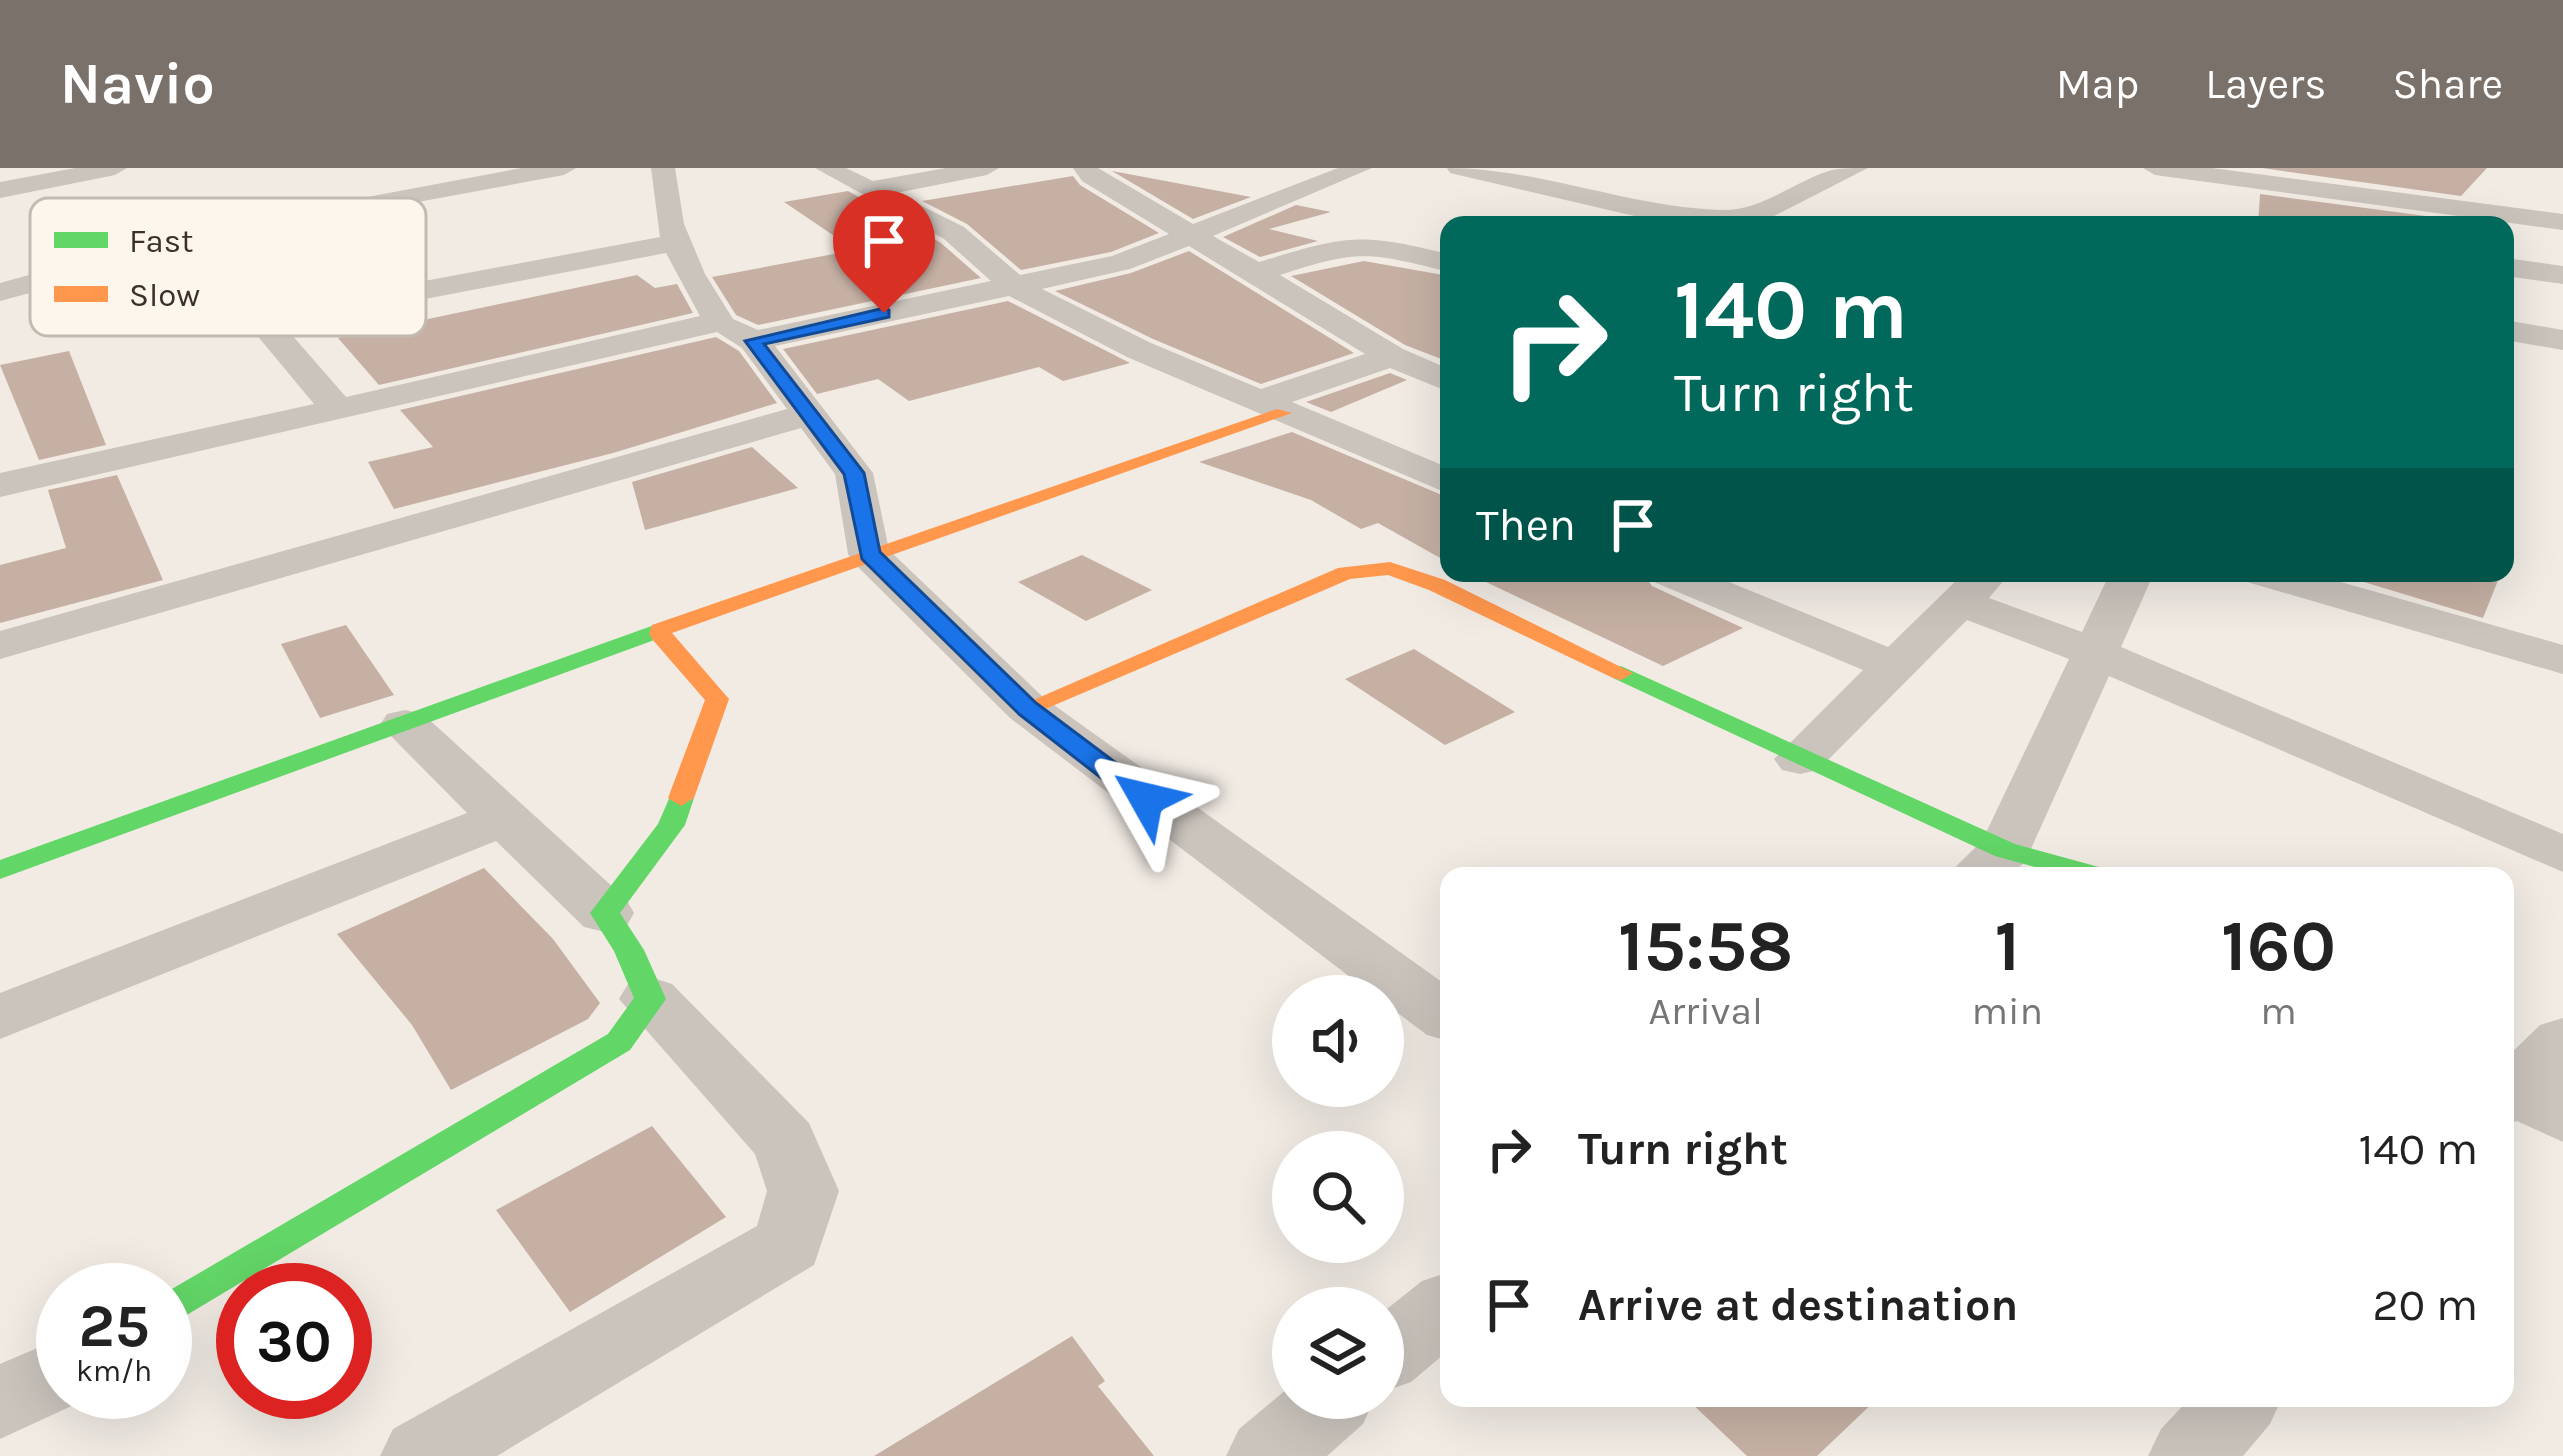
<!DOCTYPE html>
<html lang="en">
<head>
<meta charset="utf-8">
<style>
  :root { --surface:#fff; --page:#f6f6f6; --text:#222; --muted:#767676; --accent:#7b716b }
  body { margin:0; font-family:Karla,sans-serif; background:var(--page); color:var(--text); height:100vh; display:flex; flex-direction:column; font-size:45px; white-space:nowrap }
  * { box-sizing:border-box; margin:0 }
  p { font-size:39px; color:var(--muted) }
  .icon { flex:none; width:66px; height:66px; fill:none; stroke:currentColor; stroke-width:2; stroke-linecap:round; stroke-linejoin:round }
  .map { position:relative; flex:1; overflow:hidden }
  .panel { position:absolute; left:1440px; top:699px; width:1074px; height:540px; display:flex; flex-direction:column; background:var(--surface); border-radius:24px; box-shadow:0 12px 48px #0002 }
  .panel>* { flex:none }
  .hud { position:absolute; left:1440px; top:48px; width:1074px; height:366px; border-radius:24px; box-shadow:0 12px 48px #0002; background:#00695c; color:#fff; overflow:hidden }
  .fabs { position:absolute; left:1272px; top:807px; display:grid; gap:24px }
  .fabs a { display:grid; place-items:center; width:132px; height:132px; border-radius:50%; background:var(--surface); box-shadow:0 12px 48px #0002; font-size:60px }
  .speed { position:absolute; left:36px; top:1095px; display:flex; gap:24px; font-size:60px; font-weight:700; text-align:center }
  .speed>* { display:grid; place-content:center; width:156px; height:156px; border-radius:50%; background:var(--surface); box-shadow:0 12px 48px #0002; line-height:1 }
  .speed small { font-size:30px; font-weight:400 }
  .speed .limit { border:18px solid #d22; background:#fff; color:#111 }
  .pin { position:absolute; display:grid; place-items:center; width:102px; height:102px; color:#fff; margin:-123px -51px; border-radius:50% 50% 50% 0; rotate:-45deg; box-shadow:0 0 12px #0007 }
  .pin .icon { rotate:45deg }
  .me { position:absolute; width:132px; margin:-66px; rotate:307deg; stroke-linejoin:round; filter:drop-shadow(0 0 9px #0008) }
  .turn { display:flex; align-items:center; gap:42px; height:252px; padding:0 36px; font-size:54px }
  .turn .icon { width:156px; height:156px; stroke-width:2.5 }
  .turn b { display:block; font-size:84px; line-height:102px }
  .then { display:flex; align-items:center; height:114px; padding:0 36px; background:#0003; gap:24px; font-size:45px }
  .eta { display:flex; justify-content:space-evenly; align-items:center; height:204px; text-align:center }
  .eta b { font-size:72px; font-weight:700; line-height:84px }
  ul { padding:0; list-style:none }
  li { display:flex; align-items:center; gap:36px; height:156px; padding:0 36px }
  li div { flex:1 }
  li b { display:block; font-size:45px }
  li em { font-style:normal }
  header { display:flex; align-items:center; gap:72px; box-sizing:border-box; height:168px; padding:0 60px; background:var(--accent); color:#fff }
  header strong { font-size:57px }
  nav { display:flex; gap:66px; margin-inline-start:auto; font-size:42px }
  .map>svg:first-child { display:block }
  .building { fill:#c6b0a4 }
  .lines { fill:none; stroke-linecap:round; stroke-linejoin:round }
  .street { fill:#cac4bd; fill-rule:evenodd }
  .fast { fill:#63d668; fill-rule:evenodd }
  .slow { fill:#ff974d; fill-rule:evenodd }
  .route { fill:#1a73e8; stroke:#114b97; stroke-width:3 }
  .key { fill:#fcf6ed; stroke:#c2bbb2; stroke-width:3 }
  .key-label { font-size:33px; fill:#3c302a }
</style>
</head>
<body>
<header>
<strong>Navio</strong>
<nav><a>Map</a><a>Layers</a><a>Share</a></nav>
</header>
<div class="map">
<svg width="2563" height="1288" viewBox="0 0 2563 1288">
  <rect width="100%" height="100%" fill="#f1ebe4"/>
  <!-- building -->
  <g class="building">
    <polygon points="2262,0 2487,0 2461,28"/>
    <polygon points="1112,3 1251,29 1193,51"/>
    <polygon points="1073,8 1080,17 1159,65 1111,84 1021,102 967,56 922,33"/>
    <polygon points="848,23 941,75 981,110 758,157 736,147 712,109 855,82 784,34"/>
    <polygon points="2260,26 2441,50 2435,57 2258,57"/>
    <polygon points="1296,37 1331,44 1269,61 1318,73 1260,89 1223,69"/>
    <polygon points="1189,83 1354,185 1261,216 1153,171 1055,123 1131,105"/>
    <polygon points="1364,93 1449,108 1449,194 1405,177 1291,108"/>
    <polygon points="637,107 655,120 677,116 693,145 379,217 338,170"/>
    <polygon points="1008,133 1130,195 1063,213 1039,199 909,233 878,211 817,226 783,181"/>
    <polygon points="716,169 739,183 777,235 613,285 394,341 368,294 433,279 400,242"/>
    <polygon points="69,183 106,277 39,292 0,197"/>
    <polygon points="1390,205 1407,212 1331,244 1306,234"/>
    <polygon points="1292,264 1449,330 1449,395 1378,355 1361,361 1311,332 1199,294"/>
    <polygon points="752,279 798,320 645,362 632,314"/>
    <polygon points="117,307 163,412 0,455 0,397 66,380 48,322"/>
    <polygon points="1082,387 1152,422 1086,453 1018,414"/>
    <polygon points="1467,405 1643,405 1652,418 1743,460 1663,498"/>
    <polygon points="2334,405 2501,405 2483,450"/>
    <polygon points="346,457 394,527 320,550 281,476"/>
    <polygon points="1414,481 1515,544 1445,577 1345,511"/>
    <polygon points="484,700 553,771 600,835 588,851 451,922 412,857 337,766"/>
    <polygon points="652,958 726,1049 570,1144 496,1042"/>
    <polygon points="1072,1168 1105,1213 1098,1218 1154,1288 874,1288"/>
    <polygon points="1686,1230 1878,1230 1817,1288 1747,1288"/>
  </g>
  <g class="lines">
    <!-- street -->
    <g class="street">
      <polygon points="75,0 127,0 115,7 0,30 0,14"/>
      <path d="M 522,0 L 576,0 L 564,7 L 261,63 L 212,76 L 269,142 L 660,69 L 651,0 L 675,0 L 684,56 L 705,106 L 733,151 L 758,162 L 991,113 L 944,71 L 815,0 L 846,0 L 873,13 L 946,0 L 999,0 L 987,7 L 896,25 L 964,59 L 1020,107 L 1112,88 L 1169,66 L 1082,13 L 1073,0 L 1098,0 L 1193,56 L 1338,0 L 1372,0 L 1213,68 L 1259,94 C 1347,67 1359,64 1449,86 L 1449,104 C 1369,84 1359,81 1280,107 L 1403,181 L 1449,201 L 1449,224 L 1390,200 L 1292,234 L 1449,300 L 1449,326 L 1127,189 L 1009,128 L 775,178 L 873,305 L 889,382 L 1044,530 L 1449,819 L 1449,873 L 1427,867 L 1383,834 L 1383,828 L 1375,828 L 1010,550 L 854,395 L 848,386 L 835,306 L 801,260 L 0,491 L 0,463 L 787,241 L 742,180 L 717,164 L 0,329 L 0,305 L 314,236 L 187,83 L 0,133 L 0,115 L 191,62 ZM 1189,78 L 1365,186 L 1261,221 L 1151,175 L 1042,121 L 1130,101 ZM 666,85 L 700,148 L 346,229 L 284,158 Z"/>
      <path d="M 1447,0 C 1539,0 1627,39 1720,42 C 1761,44 1794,13 1832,2 C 1843,0 1857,0 1868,0 L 1768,51 L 1736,57 L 1643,50 L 1450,5 Z"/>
      <polygon points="2143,0 2212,0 2563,46 2563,62 2155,7"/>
      <polygon points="2505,90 2563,98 2563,116 2505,108"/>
      <polygon points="2505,152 2563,162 2563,182 2505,172"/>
      <polygon points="1647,405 1707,405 1888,479 1964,405 2001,405 2005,411 1989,430 2082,464 2110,405 2154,405 2121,479 2563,666 2563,704 2109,508 2025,694 2009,708 1946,708 1982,673 2069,491 1967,452 1818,602 1800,606 1782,602 1774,591 1863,502 1654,414"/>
      <polygon points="2240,405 2309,405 2563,477 2563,506 2247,414"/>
      <polygon points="405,542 423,546 626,731 634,745 626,759 605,764 584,759 496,673 0,871 0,825 467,645 380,557 387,546"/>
      <polygon points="650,809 672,816 809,955 839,1023 814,1097 497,1288 380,1288 393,1261 757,1058 767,1023 755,986 619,831 628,816"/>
      <polygon points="2563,850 2563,974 2517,953 2505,957 2505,891 2540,857"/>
      <polygon points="1449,1104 1449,1182 1411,1214 1383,1224 1383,1144 1422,1113"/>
      <polygon points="63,1169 63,1224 93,1224 91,1229 0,1271 0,1196"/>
      <polygon points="1293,1216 1293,1230 1375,1230 1363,1256 1327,1288 1226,1288 1239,1261"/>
      <polygon points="2190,1230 2282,1230 2270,1256 2243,1288 2148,1288 2161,1261"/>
    </g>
    <!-- fast -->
    <g class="fast">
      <polygon points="660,455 668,457 668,467 0,711 0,692"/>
      <polygon points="1621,498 2015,676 2110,702 2114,708 2067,708 1995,688 1613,510 1609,505"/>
      <polygon points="681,622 694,630 685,657 620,745 644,782 666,831 630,882 165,1160 165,1125 608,866 634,830 614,783 590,745 658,656 672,624"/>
    </g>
    <!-- slow -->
    <g class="slow">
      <polygon points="1277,241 1292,245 672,465 729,531 694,630 681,638 668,630 705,532 652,471 649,466 652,457"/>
      <polygon points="1390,394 1445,412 1633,505 1621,512 1613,510 1429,422 1388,407 1350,411 1036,545 1018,545 1015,540 1338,400"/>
    </g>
  </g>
  <!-- route -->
  <polygon class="route" points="884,140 889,142 889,149 764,176 864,305 880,384 1036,535 1156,625 1160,631 1156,637 1136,637 1019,546 862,391 844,306 745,173"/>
  <!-- legend -->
  <rect x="30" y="30" width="396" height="138" rx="18" class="key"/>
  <rect x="54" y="64" width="54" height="16" fill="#63d668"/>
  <rect x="54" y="118" width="54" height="16" fill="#ff974d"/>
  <g class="key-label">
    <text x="129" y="84">Fast</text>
    <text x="129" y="138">Slow</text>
  </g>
</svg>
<div class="fabs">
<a><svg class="icon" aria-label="sound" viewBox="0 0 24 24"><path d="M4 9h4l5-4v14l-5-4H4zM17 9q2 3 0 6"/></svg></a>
<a><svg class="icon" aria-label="search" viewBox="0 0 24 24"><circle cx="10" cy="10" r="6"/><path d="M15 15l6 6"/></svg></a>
<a><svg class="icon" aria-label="layers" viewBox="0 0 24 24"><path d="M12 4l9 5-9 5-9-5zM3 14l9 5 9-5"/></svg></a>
</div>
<div class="speed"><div>25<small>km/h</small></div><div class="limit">30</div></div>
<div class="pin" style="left:884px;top:145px;background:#d93025"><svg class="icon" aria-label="arrive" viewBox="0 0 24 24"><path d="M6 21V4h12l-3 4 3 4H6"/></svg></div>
<svg class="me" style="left:1146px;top:631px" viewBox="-20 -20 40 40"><path d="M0-17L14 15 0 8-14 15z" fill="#1a73e8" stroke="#fff" stroke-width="4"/></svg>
<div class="hud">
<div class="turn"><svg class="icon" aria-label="right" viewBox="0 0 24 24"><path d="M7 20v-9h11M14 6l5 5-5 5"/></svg><div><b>140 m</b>Turn right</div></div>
<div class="then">Then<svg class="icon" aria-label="arrive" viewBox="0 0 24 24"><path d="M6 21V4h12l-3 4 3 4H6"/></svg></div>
</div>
<section class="panel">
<div class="eta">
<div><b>15:58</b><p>Arrival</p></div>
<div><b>1</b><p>min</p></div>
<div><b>160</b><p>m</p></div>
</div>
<ul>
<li><svg class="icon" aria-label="right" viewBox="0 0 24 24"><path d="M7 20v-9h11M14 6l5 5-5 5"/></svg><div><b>Turn right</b></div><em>140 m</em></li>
<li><svg class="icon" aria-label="arrive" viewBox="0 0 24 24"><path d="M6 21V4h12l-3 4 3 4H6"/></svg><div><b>Arrive at destination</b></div><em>20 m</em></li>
</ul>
</section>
</div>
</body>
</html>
